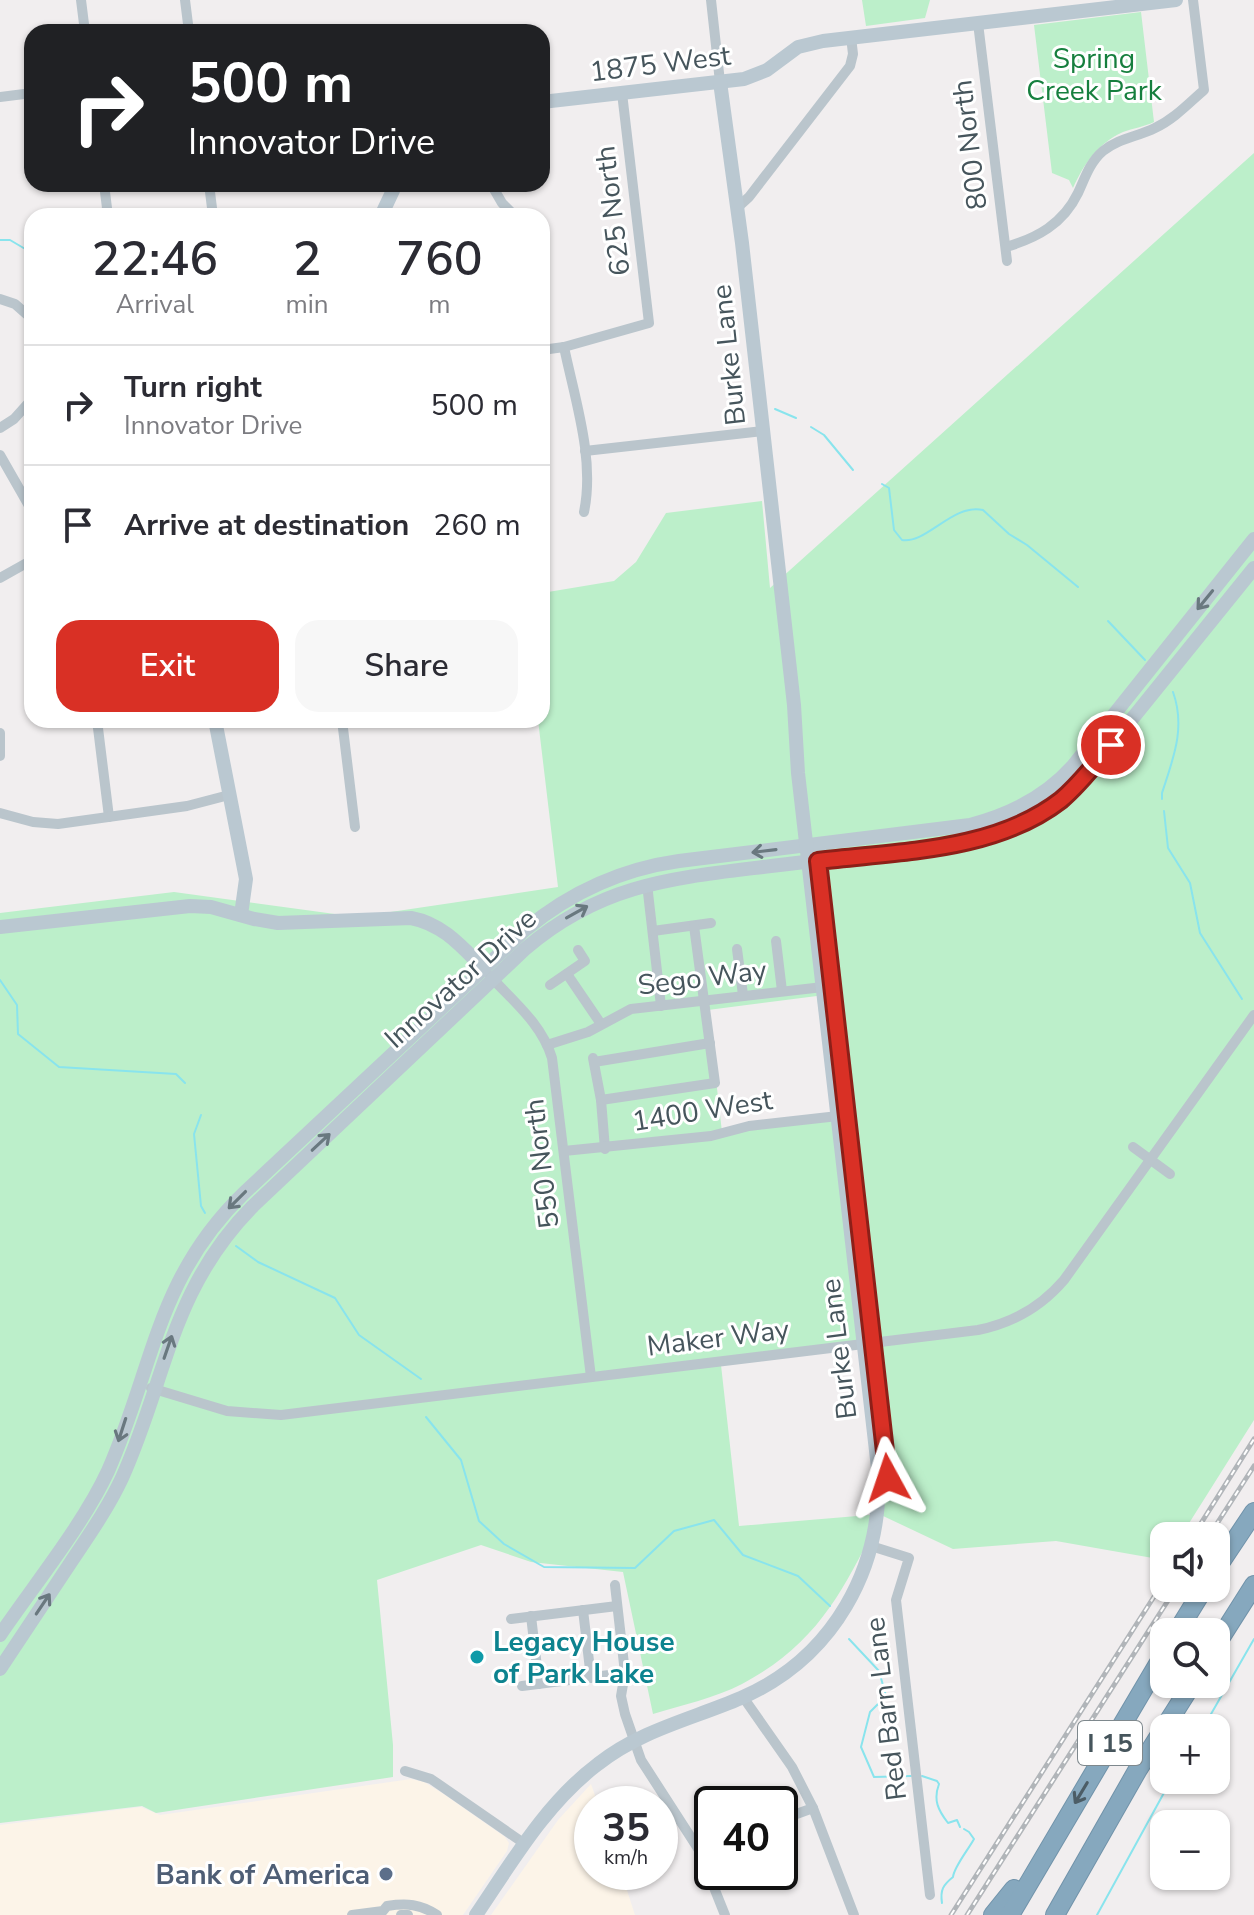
<!DOCTYPE html>
<html lang="en">
<head>
<meta charset="utf-8">
<style>
  :root { --surface:#fff; --page:#f7f7f7; --text:#2b2b33; --muted:#7c7c81; --line:#e1e1e2; --accent:#d93025 }
  body { margin:0; font-family:"Nunito Sans",sans-serif; background:var(--page); color:var(--text); height:100vh; display:flex; flex-direction:column; font-size:30px; white-space:nowrap }
  * { box-sizing:border-box; margin:0 }
  p { font-size:26px; color:var(--muted) }
  .icon { flex:none; width:44px; height:44px; fill:none; stroke:currentColor; stroke-width:2; stroke-linecap:round; stroke-linejoin:round }
  .map { position:relative; flex:1; overflow:hidden }
  .drawer { position:absolute; left:24px; top:208px; width:526px; height:520px; display:flex; flex-direction:column; background:var(--surface); border-radius:24px; box-shadow:0 2px 6px #0004 }
  .drawer>* { flex:none }
  .guide { position:absolute; left:24px; top:24px; width:526px; height:168px; border-radius:24px; box-shadow:0 2px 6px #0004; background:#202124; color:#fff; overflow:hidden }
  .tools { position:absolute; left:1150px; top:1522px; display:grid; gap:16px }
  .tools a { display:grid; place-items:center; width:80px; height:80px; border-radius:16px; background:var(--surface); box-shadow:0 2px 6px #0004; font-size:40px }
  .speed { position:absolute; left:574px; top:1786px; display:flex; gap:16px; font-size:40px; font-weight:700; text-align:center }
  .speed>* { display:grid; place-content:center; width:104px; height:104px; border-radius:50%; background:var(--surface); box-shadow:0 2px 6px #0004; line-height:1 }
  .speed small { font-size:20px; font-weight:400 }
  .speed .limit { border:4px solid #111; border-radius:12px; background:#fff; color:#111 }
  .pin { position:absolute; display:grid; place-items:center; width:68px; height:68px; color:#fff; margin:-34px; border:4px solid #fff; border-radius:50%; box-shadow:0 2px 8px #0007 }
  .me { position:absolute; width:88px; margin:-44px; rotate:355deg; stroke-linejoin:round; filter:drop-shadow(0 0 6px #0008) }
  .turn { display:flex; align-items:center; gap:28px; height:168px; padding:0 32px; font-size:36px }
  .turn .icon { width:104px; height:104px; stroke-width:2.5 }
  .turn b { display:block; font-size:56px; line-height:68px }
  .eta { display:flex; justify-content:space-evenly; align-items:center; height:136px; text-align:center }
  .eta b { font-size:48px; font-weight:600; line-height:56px }
  .cta { display:flex; gap:16px; margin-top:auto; padding:16px 32px }
  .cta a { flex:1; height:92px; border-radius:24px; background:var(--accent); color:#fff; font-size:32px; font-weight:600; line-height:92px; text-align:center }
  .cta a+a { background:var(--page); color:var(--text) }
  ul { padding:0; list-style:none }
  li { display:flex; align-items:center; gap:24px; height:120px; padding:0 32px; border-top:2px solid var(--line) }
  li div { flex:1 }
  li b { display:block; font-size:30px }
  li em { font-style:normal }
  .map>svg:first-child { display:block }
  .commercial { fill:#fcf4e8 }
  .green { fill:#bcefca; fill-rule:evenodd }
  .lines { fill:none; stroke-linecap:round; stroke-linejoin:round }
  .stream { stroke:#89e4ed; stroke-width:2 }
  .highway-casing { stroke:#7193aa; stroke-width:20 }
  .street { stroke:#bac5cc; stroke-width:10 }
  .secondary { stroke:#bac8d1; stroke-width:14 }
  .highway { stroke:#86a8be; stroke-width:18 }
  .rail-casing { stroke:#b1b5b9; stroke-width:5 }
  .rail { stroke:#fff; stroke-width:2; stroke-dasharray:6; stroke-linecap:butt }
  .oneway { stroke:#69787f }
  .oneway2 { stroke:#4c5d66 }
  .route-casing { stroke:#8d1f18; stroke-width:20 }
  .route { stroke:#d93025; stroke-width:14 }
  .culture-dot { fill:#0f9aa8; stroke:#fff; stroke-width:3 }
  .service-dot { fill:#5c6f8a; stroke:#fff; stroke-width:3 }
  .labels { text-anchor:middle; stroke-width:6; stroke-linejoin:round; paint-order:stroke }
  .shield { fill:#fff; stroke:#7e888d; stroke-width:2 }
  .shield-label { font-size:26px; font-weight:bold; fill:#46555c }
  .park-label { font-size:28px; fill:#167f3e; stroke:#fff }
  .street-label { font-size:28px; fill:#46555c; stroke:#fff }
  .culture-label { font-size:28px; font-weight:bold; fill:#0d838f; stroke:#fff; text-anchor:start }
  .service-label { font-size:28px; font-weight:bold; fill:#4e5e75; stroke:#fff; text-anchor:end }
</style>
</head>
<body>
<div class="map">
<svg width="1254" height="1915" viewBox="0 0 1254 1915">
  <rect width="100%" height="100%" fill="#f1eeef"/>
  <!-- commercial -->
  <g class="commercial">
    <polygon points="411,1779 424,1782 442,1793 505,1837 509,1843 507,1851 463,1915 0,1915 0,1825 141,1807 160,1815"/>
    <polygon points="591,1784 598,1804 592,1804 592,1872 621,1872 635,1915 491,1915 558,1820"/>
  </g>
  <!-- green -->
  <g class="green">
    <polygon points="862,0 930,0 925,18 866,26"/>
    <path d="M 1141,12 L 1154,122 C 1144,127 1133,128 1123,132 C 1097,144 1084,164 1073,188 L 1069,180 L 1052,173 L 1034,25 Z"/>
    <path d="M 1254,153 L 1254,1420 L 1181,1536 L 1164,1536 L 1164,1560 L 1056,1541 L 953,1549 L 881,1515 C 844,1589 819,1643 742,1684 C 715,1698 682,1705 653,1714 L 623,1572 L 531,1562 L 481,1545 L 377,1580 L 393,1745 L 393,1777 L 156,1813 L 142,1806 L 0,1823 L 0,913 L 174,892 L 357,917 L 558,887 L 538,720 L 542,720 L 542,593 L 614,581 L 636,562 L 666,513 L 762,501 L 770,588 ZM 817,996 L 832,1118 L 722,1132 L 708,1010 ZM 858,1345 L 881,1514 L 739,1526 L 721,1365 Z"/>
  </g>
  <g class="lines">
    <!-- stream -->
    <g class="stream">
      <polyline points="0,240 10,240 32,253"/>
      <polyline points="775,409 796,418"/>
      <polyline points="811,427 824,435 853,470"/>
      <path d="M 882,484 L 889,488 L 894,530 L 902,540 C 927,544 953,503 983,510 L 1009,534 L 1027,545 L 1078,587"/>
      <polyline points="1108,621 1145,660"/>
      <path d="M 1162,799 L 1162,793 C 1173,759 1186,728 1173,692"/>
      <polyline points="1164,811 1168,848 1190,883 1200,933 1242,999"/>
      <polyline points="0,980 17,1005 18,1034 59,1067 176,1074 185,1083"/>
      <polyline points="201,1115 194,1134 201,1206 205,1213"/>
      <polyline points="236,1246 258,1262 335,1298 359,1335 421,1379"/>
      <polyline points="426,1417 461,1460 479,1521 504,1544 544,1567 635,1568 674,1531 714,1520 743,1555 798,1576 830,1606"/>
      <polyline points="849,1639 879,1671 886,1696 870,1712 861,1747 874,1777 911,1776"/>
      <polyline points="1203,1728 1254,1639"/>
      <path d="M 922,1776 L 937,1781 L 939,1784 C 933,1800 938,1810 948,1823 L 957,1820 L 960,1827"/>
      <path d="M 942,1903 C 940,1890 943,1885 953,1877 C 954,1867 968,1850 974,1839 L 969,1832 L 964,1829"/>
      <polyline points="1097,1915 1171,1780"/>
    </g>
    <!-- highway casing -->
    <g class="highway-casing">
      <g id="highway">
        <polyline points="1216,1569 1254,1512"/>
        <polyline points="1177,1632 1204,1588"/>
        <polyline points="1216,1645 1254,1585"/>
        <polyline points="993,1915 1014,1889"/>
        <polyline points="1010,1915 1164,1654"/>
        <polyline points="1055,1915 1137,1771 1192,1684"/>
      </g>
    </g>
    <!-- street -->
    <g class="street">
      <polyline points="81,0 85,32"/>
      <polyline points="185,0 189,32"/>
      <polyline points="711,0 720,82"/>
      <polyline points="978,23 1007,261"/>
      <polyline points="0,97 32,93"/>
      <polyline points="104,184 107,208 104,216"/>
      <polyline points="209,184 213,216"/>
      <polyline points="491,184 502,203 515,216"/>
      <polyline points="738,207 749,197 850,66 853,54 851,37"/>
      <path d="M 1006,247 C 1037,238 1063,224 1078,193 C 1085,178 1090,162 1103,151 C 1119,138 1137,137 1155,128 C 1174,119 1188,104 1204,90 L 1193,0"/>
      <polyline points="0,299 15,304 32,319"/>
      <path d="M 564,347 C 575,400 595,459 584,512"/>
      <polyline points="542,350 564,347 649,323 622,93"/>
      <polyline points="0,428 14,419 32,399"/>
      <polyline points="585,451 763,431"/>
      <polyline points="0,455 32,511"/>
      <polyline points="0,578 32,560"/>
      <polyline points="97,720 109,817"/>
      <polyline points="342,720 355,827"/>
      <polyline points="0,733 0,756"/>
      <polyline points="0,813 33,822 58,824 187,806 229,795"/>
      <polyline points="647,884 661,1006"/>
      <polyline points="653,931 711,923"/>
      <polyline points="776,941 782,991"/>
      <polyline points="737,949 743,995"/>
      <polyline points="567,974 601,1024"/>
      <path d="M 490,976 C 513,1001 542,1024 552,1058 L 591,1377"/>
      <polyline points="550,985 585,961 578,950"/>
      <polyline points="547,1045 588,1032 631,1009 823,987"/>
      <polyline points="593,1058 601,1100 605,1149"/>
      <polyline points="594,1062 710,1043"/>
      <polyline points="601,1100 715,1083 694,926"/>
      <polyline points="1133,1147 1170,1174"/>
      <polyline points="564,1151 711,1136 749,1126 847,1115"/>
      <path d="M 151,1388 L 227,1411 L 281,1415 L 978,1330 C 1013,1323 1041,1307 1064,1280 L 1254,1015"/>
      <polyline points="871,1546 909,1558 896,1600 930,1895"/>
      <polyline points="615,1585 625,1673 621,1696 625,1714 641,1760 699,1850 725,1915"/>
      <polyline points="583,1610 591,1678"/>
      <polyline points="531,1616 539,1684"/>
      <polyline points="511,1619 617,1606"/>
      <polyline points="522,1686 625,1673"/>
      <polyline points="743,1697 792,1767 813,1808 854,1915"/>
      <polyline points="405,1771 431,1779 525,1844"/>
      <polyline points="780,1820 813,1808"/>
      <path d="M 352,1915 L 383,1911 L 387,1906 C 407,1903 420,1904 437,1915"/>
      <polyline points="401,1915 408,1915"/>
    </g>
    <!-- secondary -->
    <g class="secondary">
      <polyline points="542,102 744,79 767,70 798,47 823,41 1176,0"/>
      <polyline points="381,216 396,184"/>
      <polyline points="215,720 246,879 241,915"/>
      <path d="M 0,927 L 190,906 L 211,907 L 254,919 L 278,923 L 411,918 C 443,924 462,947 483,968"/>
      <polyline points="854,1173 888,1482"/>
      <path d="M 0,1635 C 34,1585 83,1525 108,1471 C 154,1367 156,1278 244,1193 L 526,929 C 571,892 622,869 679,861 L 970,825 C 1009,815 1045,797 1072,767 L 1254,539"/>
      <path d="M 0,1669 C 24,1633 47,1598 71,1562 C 89,1535 108,1508 122,1478 C 167,1378 170,1290 253,1206 L 525,949 C 602,883 674,878 771,866 C 832,859 893,852 954,844 C 1005,834 1050,814 1086,776 L 1254,568"/>
      <path d="M 476,1915 C 512,1862 546,1803 598,1764 C 641,1730 692,1719 741,1698 C 833,1658 884,1568 878,1468 L 798,773 L 794,705 L 742,243 L 720,82"/>
    </g>
    <!-- highway -->
    <use href="#highway" class="highway"/>
    <!-- rail casing -->
    <g class="rail-casing">
      <g id="rail">
        <polyline points="1193,1536 1254,1439"/>
        <polyline points="1209,1536 1254,1466"/>
        <polyline points="951,1915 1164,1581"/>
        <polyline points="967,1915 1176,1588"/>
      </g>
    </g>
    <!-- rail -->
    <use href="#rail" class="rail"/>
  </g>
  <!-- one-way arrows -->
  <defs><path id="oneway-shaft" d="M-6 0H5M1.5-3L5.5 0L1.5 3" fill="none" stroke-width="1.6" stroke-linecap="round" stroke-linejoin="round" transform="scale(2)"/></defs>
  <g class="oneway">
    <use href="#oneway-shaft" transform="translate(1205 600) rotate(129)"/>
    <use href="#oneway-shaft" transform="translate(764 851) rotate(173)"/>
    <use href="#oneway-shaft" transform="translate(577 912) rotate(-29)"/>
    <use href="#oneway-shaft" transform="translate(321 1142) rotate(-43)"/>
    <use href="#oneway-shaft" transform="translate(237 1200) rotate(135)"/>
    <use href="#oneway-shaft" transform="translate(168 1347) rotate(-71)"/>
    <use href="#oneway-shaft" transform="translate(122 1430) rotate(108)"/>
    <use href="#oneway-shaft" transform="translate(43 1604) rotate(-56)"/>
  </g>
  <use class="oneway2" href="#oneway-shaft" transform="translate(1081 1793) rotate(121)"/>
  <g class="lines">
    <!-- route casing -->
    <g class="route-casing">
      <path id="route" d="M 888,1478 L 818,861 C 898,851 994,852 1061,800 C 1080,784 1095,764 1111,745"/>
    </g>
    <!-- route -->
    <use href="#route" class="route"/>
  </g>
  <!-- markers -->
  <circle class="culture-dot" cx="477" cy="1657" r="8"/>
  <circle class="service-dot" cx="386" cy="1874" r="8"/>
  <g class="labels">
    <!-- shield labels -->
    <rect class="shield" x="1078" y="1721" width="64" height="44" rx="6"/>
    <g class="shield-label">
      <text x="1110" y="1752">I 15</text>
    </g>
    <!-- park labels -->
    <g class="park-label">
      <text x="1094" y="68">Spring<tspan x="1094" dy="32">Creek Park</tspan></text>
    </g>
    <!-- street labels -->
    <g class="street-label">
      <text transform="translate(660 63) rotate(-7)" y="10">1875 West</text>
      <text transform="translate(969 145) rotate(-97)" y="10">800 North</text>
      <text transform="translate(612 211) rotate(-97)" y="10">625 North</text>
      <text transform="translate(728 355) rotate(-96)" y="10">Burke Lane</text>
      <text transform="translate(702 977) rotate(-7)" y="10">Sego Way</text>
      <text transform="translate(460 978) rotate(-42)" y="10">Innovator Drive</text>
      <text transform="translate(702 1110) rotate(-9)" y="10">1400 West</text>
      <text transform="translate(541 1164) rotate(-97)" y="10">550 North</text>
      <text transform="translate(718 1337) rotate(-7)" y="10">Maker Way</text>
      <text transform="translate(838 1349) rotate(-97)" y="10">Burke Lane</text>
      <text transform="translate(885 1709) rotate(-97)" y="10">Red Barn Lane</text>
    </g>
    <!-- culture labels -->
    <g class="culture-label">
      <text x="493" y="1651">Legacy House<tspan x="493" dy="32">of Park Lake</tspan></text>
    </g>
    <!-- service labels -->
    <g class="service-label">
      <text x="370" y="1884">Bank of America</text>
    </g>
  </g>
</svg>
<div class="tools">
<a><svg class="icon" aria-label="sound" viewBox="0 0 24 24"><path d="M4 9h4l5-4v14l-5-4H4zM17 9q2 3 0 6"/></svg></a>
<a><svg class="icon" aria-label="search" viewBox="0 0 24 24"><circle cx="10" cy="10" r="6"/><path d="M15 15l6 6"/></svg></a>
<a>+</a>
<a>−</a>
</div>
<div class="speed"><div>35<small>km/h</small></div><div class="limit">40</div></div>
<div class="pin" style="left:1111px;top:745px;background:#d93025"><svg class="icon" aria-label="arrive" viewBox="0 0 24 24"><path d="M6 21V4h12l-3 4 3 4H6"/></svg></div>
<svg class="me" style="left:888px;top:1478px" viewBox="-20 -20 40 40"><path d="M0-17L14 15 0 8-14 15z" fill="#d93025" stroke="#fff" stroke-width="4"/></svg>
<div class="guide">
<div class="turn"><svg class="icon" aria-label="right" viewBox="0 0 24 24"><path d="M7 20v-9h11M14 6l5 5-5 5"/></svg><div><b>500 m</b>Innovator Drive</div></div>
</div>
<section class="drawer">
<div class="eta">
<div><b>22:46</b><p>Arrival</p></div>
<div><b>2</b><p>min</p></div>
<div><b>760</b><p>m</p></div>
</div>
<ul>
<li><svg class="icon" aria-label="right" viewBox="0 0 24 24"><path d="M7 20v-9h11M14 6l5 5-5 5"/></svg><div><b>Turn right</b><p>Innovator Drive</p></div><em>500 m</em></li>
<li><svg class="icon" aria-label="arrive" viewBox="0 0 24 24"><path d="M6 21V4h12l-3 4 3 4H6"/></svg><div><b>Arrive at destination</b></div><em>260 m</em></li>
</ul>
<div class="cta"><a>Exit</a><a>Share</a></div>
</section>
</div>
</body>
</html>
